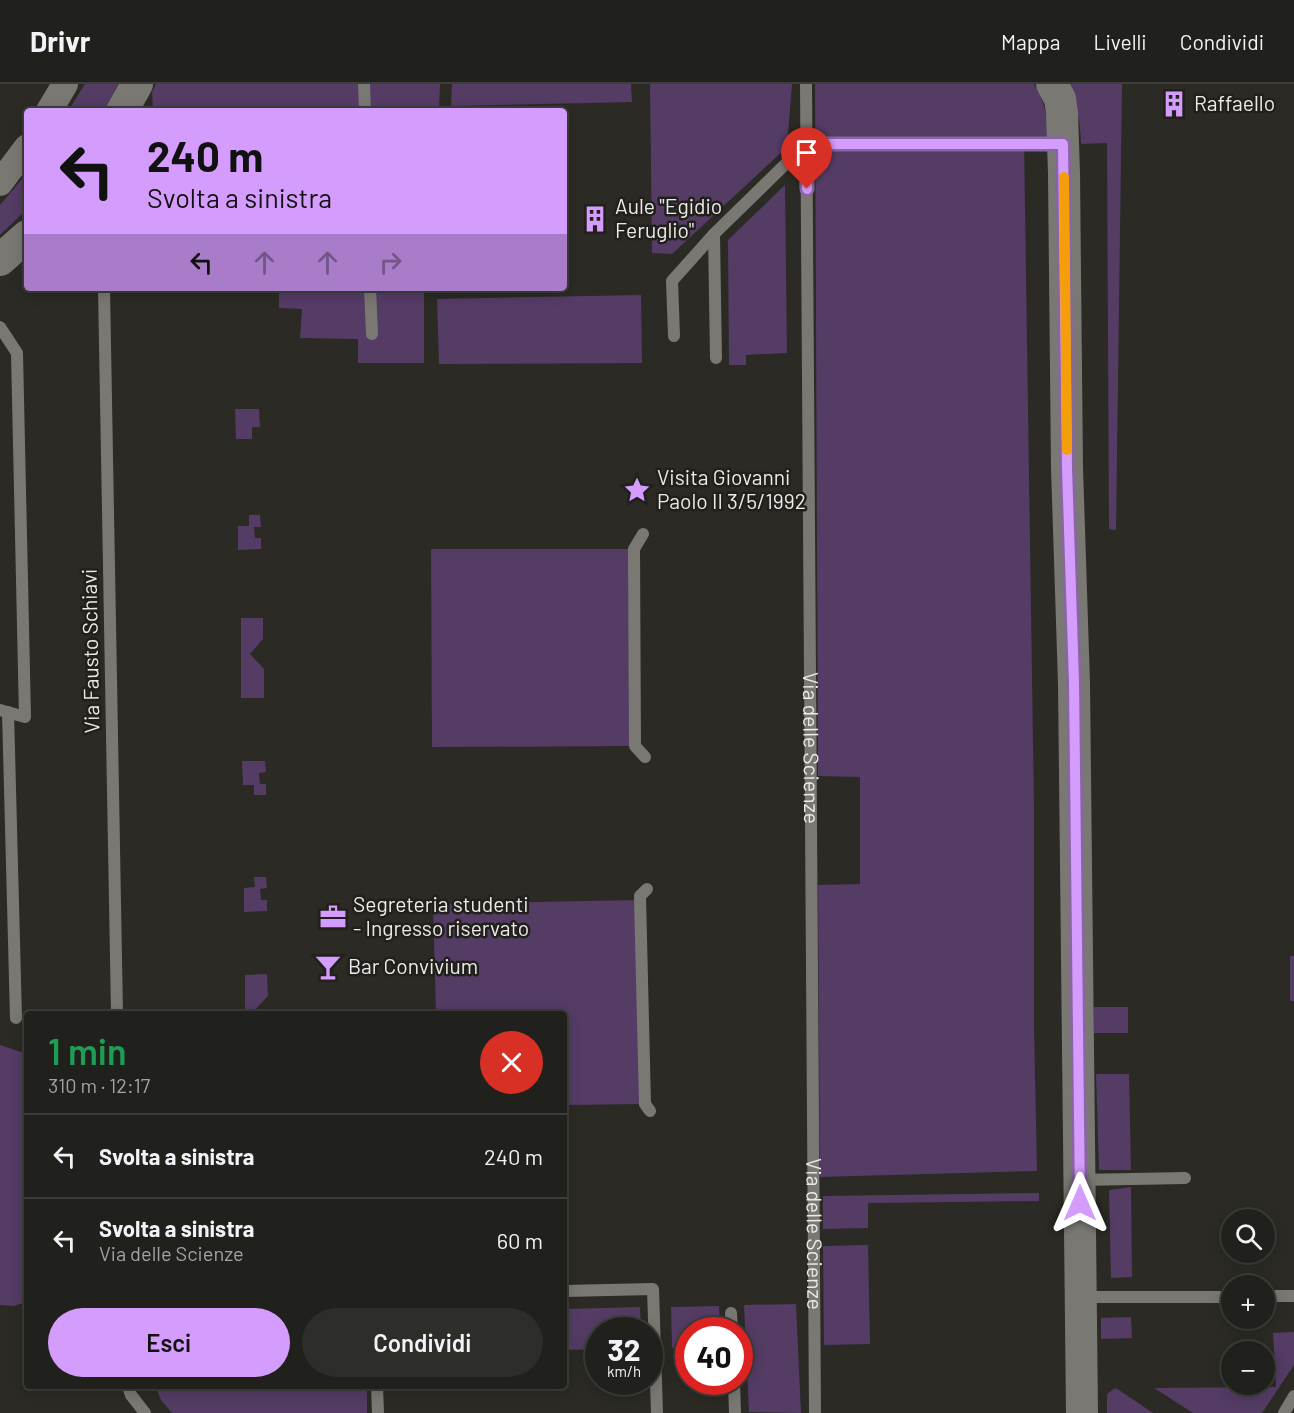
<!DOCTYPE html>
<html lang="it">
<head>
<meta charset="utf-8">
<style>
  :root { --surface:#20201c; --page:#2d2d29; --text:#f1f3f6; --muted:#a2a3a3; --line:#3d3e3b; --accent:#d49cfc }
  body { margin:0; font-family:Barlow,sans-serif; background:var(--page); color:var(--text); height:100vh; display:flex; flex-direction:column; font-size:22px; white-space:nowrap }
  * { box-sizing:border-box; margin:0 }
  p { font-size:20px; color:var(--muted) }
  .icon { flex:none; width:33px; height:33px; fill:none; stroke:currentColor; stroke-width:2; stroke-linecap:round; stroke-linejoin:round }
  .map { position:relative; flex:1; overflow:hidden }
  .details { position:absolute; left:24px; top:927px; width:543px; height:378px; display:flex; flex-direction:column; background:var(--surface); border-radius:6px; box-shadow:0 3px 15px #0003,0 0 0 2px var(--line) }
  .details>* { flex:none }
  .guide { position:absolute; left:24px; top:24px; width:543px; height:183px; border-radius:6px; box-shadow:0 3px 15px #0003,0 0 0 2px var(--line); background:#d49cfc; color:#111; overflow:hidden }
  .tools { position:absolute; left:1221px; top:1125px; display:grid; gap:12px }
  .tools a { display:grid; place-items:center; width:54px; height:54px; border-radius:50%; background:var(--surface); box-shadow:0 3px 15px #0003,0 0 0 2px var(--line); font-size:30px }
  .speed { position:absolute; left:585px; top:1233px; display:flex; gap:12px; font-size:30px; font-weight:700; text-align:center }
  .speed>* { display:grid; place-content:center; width:78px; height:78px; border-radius:50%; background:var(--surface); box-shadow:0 3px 15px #0003,0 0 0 2px var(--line); line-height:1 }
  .speed small { font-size:15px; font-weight:400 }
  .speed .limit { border:9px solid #d22; background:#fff; color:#111 }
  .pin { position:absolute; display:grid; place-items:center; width:51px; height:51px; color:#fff; margin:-62px -26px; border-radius:50% 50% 50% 0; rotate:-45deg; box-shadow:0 0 6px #0007 }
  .pin .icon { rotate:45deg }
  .me { position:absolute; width:66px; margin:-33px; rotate:0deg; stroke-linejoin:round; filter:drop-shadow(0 0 4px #0008) }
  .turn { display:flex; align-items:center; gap:21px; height:126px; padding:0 24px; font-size:27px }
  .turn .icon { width:78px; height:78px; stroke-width:2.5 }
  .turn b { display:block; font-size:42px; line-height:51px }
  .lanes { display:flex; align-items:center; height:57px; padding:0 24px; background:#0003; justify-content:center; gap:30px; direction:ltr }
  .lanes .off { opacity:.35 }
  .round { display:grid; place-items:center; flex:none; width:63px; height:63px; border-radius:32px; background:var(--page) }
  .overview { display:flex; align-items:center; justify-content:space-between; height:102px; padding:0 24px }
  h1 { font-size:36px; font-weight:600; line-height:45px; color:#1e9e55 }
  .button { display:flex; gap:12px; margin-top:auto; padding:12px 24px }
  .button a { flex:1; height:69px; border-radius:36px; background:var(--accent); color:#111; font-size:24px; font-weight:600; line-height:69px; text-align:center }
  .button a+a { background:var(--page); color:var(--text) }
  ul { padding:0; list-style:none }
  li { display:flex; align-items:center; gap:18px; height:84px; padding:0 24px; border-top:2px solid var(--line) }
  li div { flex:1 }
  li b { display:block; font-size:22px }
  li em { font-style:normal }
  header { display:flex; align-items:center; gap:36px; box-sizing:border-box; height:84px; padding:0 30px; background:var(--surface); border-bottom:2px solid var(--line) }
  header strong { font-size:28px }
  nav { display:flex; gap:33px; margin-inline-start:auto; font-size:21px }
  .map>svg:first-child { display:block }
  .green { fill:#543c65 }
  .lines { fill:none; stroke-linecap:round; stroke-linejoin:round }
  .service { stroke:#7a7873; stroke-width:12 }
  .minor { stroke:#7a7873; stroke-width:26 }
  .tertiary { stroke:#7a7873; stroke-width:32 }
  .route-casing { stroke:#8a65a4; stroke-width:15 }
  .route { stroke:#d49cfc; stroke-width:10 }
  .slow { stroke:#f59e0b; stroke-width:10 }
  .labels { text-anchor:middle; stroke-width:5; stroke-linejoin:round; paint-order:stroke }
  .poi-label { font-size:21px; fill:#ebeae7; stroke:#22201c; text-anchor:start }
  .street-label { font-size:21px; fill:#ebeae7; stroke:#22201c }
</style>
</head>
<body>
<header>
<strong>Drivr</strong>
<nav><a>Mappa</a><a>Livelli</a><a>Condividi</a></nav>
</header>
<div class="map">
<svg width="1294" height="1329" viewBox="0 0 1294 1329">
  <rect width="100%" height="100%" fill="#2b2a25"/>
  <!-- green -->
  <g class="green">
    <polygon points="85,0 118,0 104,27 68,27"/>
    <polygon points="156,0 440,0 439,25 424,25 424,27 153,27 152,8"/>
    <polygon points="452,0 631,0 632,18 451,22"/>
    <polygon points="650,0 792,0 787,63 672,170 652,169"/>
    <path d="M 815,0 L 1034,0 C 1045,18 1048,35 1048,56 L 1024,57 L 1034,726 L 1034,943 L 1037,1087 L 820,1093 L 818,801 L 860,800 L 860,693 L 818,692 Z"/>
    <path d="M 1067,0 L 1122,0 L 1116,446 L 1109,445 L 1107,59 L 1081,60 C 1080,38 1078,20 1067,0 Z"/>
    <polygon points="27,89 27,125 0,151 0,121"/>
    <polygon points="785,101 787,269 746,271 746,281 729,281 728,156"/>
    <polygon points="279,204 424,204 424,279 358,279 358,255 300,254 302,225 279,224"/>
    <polygon points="641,211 642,279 439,280 437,215"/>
    <polygon points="235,325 259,325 260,343 252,343 252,355 236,355"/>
    <polygon points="249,431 260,431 261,443 254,443 255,454 261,454 261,465 238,466 238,442 249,442"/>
    <polygon points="431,465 634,465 635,662 432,663"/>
    <polygon points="241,534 263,534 263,555 250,570 264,585 264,614 241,614"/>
    <polygon points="242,677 265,677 266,688 259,689 260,700 266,700 266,711 254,711 254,701 243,701"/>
    <polygon points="254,793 266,793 267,804 260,805 261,816 267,816 267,827 244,828 244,804 255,803"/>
    <polygon points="640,816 645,1020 564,1021 564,930 436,930 433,820"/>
    <rect x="1290" y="872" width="4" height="45"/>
    <polygon points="267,890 268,912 254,927 256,930 245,930 245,891"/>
    <rect x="1094" y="923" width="34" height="26"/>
    <polygon points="0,961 27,970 27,1218 14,1222 0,1221"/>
    <polygon points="1096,990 1129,990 1131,1086 1099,1086"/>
    <polygon points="1131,1103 1132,1193 1111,1194 1109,1106"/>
    <polygon points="1039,1109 1039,1117 868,1119 868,1144 823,1145 823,1112"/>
    <polygon points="868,1161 870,1260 824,1261 823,1162"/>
    <polygon points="796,1220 801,1329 749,1328 744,1221"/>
    <polygon points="719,1222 720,1246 688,1246 688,1263 672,1264 671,1223"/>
    <polygon points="640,1223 641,1246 598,1246 598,1265 564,1266 564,1225"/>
    <polygon points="1131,1233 1132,1254 1101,1255 1101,1234"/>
    <polygon points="1294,1248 1294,1281 1262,1329 1193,1329 1154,1304 1276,1303 1273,1249"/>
    <polygon points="155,1302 367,1302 367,1329 172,1329 161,1316"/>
    <polygon points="1115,1304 1119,1306 1153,1329 1107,1329 1107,1310"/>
  </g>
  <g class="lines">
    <!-- service -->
    <g class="service">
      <polyline points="364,0 365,27"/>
      <path id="s1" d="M 806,0 L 815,1329"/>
      <polyline points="714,150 716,274"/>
      <polyline points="104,204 117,930"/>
      <polyline points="370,204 372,250"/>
      <polyline points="0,243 17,269 25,633 0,626"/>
      <polyline points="674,252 672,197 714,150 806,60 1062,60"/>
      <polyline points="643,450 634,465 635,662 645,673"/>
      <polyline points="8,628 16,934"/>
      <polyline points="647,805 640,812 645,1020 650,1027"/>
      <polyline points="1080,1096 1185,1094"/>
      <polyline points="564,1207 653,1205 657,1329"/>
      <polyline points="1264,1212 1294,1212"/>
      <polyline points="1082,1213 1232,1213"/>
      <polyline points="731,1229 732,1246"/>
      <polyline points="734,1298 735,1329"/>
      <polyline points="128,1302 131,1311 145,1329"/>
      <polyline points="377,1302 378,1329"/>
      <polyline points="1284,1329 1294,1312"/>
    </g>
    <!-- minor -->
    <g class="minor">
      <polyline points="49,27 65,0"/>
      <polyline points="0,99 27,63"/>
    </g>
    <!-- tertiary -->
    <g class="tertiary">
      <polyline points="1052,0 1060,15 1062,29 1064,89 1067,384 1074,599 1082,1329"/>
      <polyline points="122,27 137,0"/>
      <polyline points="0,176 27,152"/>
    </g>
  </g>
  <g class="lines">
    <!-- route casing -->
    <g class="route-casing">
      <polyline id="route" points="807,105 806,60 1063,60 1067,384 1074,598 1080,1119"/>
    </g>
    <!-- route -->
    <use href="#route" class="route"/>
    <!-- slow -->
    <polyline class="slow" points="1064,93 1067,366"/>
  </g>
  <!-- icons -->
  <defs>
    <g id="building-bare" transform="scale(2.07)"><path d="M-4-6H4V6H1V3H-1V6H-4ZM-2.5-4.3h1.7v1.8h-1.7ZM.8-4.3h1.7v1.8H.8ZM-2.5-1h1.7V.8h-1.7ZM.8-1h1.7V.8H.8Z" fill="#d49cfc" stroke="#22201c" stroke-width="2.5" paint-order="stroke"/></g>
    <g id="sight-bare" transform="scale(2.07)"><path d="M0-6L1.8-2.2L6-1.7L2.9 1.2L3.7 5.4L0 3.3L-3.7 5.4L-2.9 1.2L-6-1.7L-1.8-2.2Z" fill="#d49cfc" stroke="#22201c" stroke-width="2.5" paint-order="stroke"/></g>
    <g id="office-bare" transform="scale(2.07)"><path d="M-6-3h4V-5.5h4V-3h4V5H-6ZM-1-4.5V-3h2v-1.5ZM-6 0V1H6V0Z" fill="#d49cfc" stroke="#22201c" stroke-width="2.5" paint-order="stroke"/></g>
    <g id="bar-bare" transform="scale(2.07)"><path d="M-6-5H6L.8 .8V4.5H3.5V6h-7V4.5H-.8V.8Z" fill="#d49cfc" stroke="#22201c" stroke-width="2.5" paint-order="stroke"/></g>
  </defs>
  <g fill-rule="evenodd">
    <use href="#building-bare" x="1174" y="20"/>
    <use href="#building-bare" x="595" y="135"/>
    <use href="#sight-bare" x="637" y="406"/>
    <use href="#office-bare" x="333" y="833"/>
    <use href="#bar-bare" x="328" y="883"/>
  </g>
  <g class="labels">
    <!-- poi labels -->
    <g class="poi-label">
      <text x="1194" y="27">Raffaello</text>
      <text x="615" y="130">Aule "Egidio<tspan x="615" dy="24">Feruglio"</tspan></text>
      <text x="657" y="401">Visita Giovanni<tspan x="657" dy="24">Paolo II 3/5/1992</tspan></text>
      <text x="353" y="828">Segreteria studenti<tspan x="353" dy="24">- Ingresso riservato</tspan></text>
      <text x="348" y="890">Bar Convivium</text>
    </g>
    <!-- street labels -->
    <g class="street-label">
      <text transform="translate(91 567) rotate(-91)" y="7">Via Fausto Schiavi</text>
      <text dy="7" stroke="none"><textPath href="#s1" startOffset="664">Via delle Scienze</textPath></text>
      <text dy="7" stroke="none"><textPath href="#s1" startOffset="1150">Via delle Scienze</textPath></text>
    </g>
  </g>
</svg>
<div class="tools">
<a><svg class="icon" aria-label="search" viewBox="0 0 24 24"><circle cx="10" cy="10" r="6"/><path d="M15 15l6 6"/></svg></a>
<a>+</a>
<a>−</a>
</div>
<div class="speed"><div>32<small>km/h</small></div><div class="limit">40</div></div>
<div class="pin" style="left:807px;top:105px;background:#d93025"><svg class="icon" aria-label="arrive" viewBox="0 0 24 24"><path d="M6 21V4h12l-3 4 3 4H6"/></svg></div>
<svg class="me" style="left:1080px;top:1119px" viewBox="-20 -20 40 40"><path d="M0-17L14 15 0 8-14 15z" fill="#d49cfc" stroke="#fff" stroke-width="4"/></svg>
<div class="guide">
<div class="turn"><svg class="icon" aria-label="left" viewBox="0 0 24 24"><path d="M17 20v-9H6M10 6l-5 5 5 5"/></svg><div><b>240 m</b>Svolta a sinistra</div></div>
<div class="lanes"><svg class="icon" aria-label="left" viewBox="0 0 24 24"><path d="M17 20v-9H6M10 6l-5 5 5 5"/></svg><svg class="icon off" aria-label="ahead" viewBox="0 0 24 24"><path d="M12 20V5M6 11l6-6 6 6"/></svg><svg class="icon off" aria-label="ahead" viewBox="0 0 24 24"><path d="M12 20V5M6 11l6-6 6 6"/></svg><svg class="icon off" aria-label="right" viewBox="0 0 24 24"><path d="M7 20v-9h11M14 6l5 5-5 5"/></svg></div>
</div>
<section class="details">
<div class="overview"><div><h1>1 min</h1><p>310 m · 12:17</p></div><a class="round" style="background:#d93025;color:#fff"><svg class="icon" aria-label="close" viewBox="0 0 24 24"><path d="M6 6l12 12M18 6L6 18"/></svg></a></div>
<ul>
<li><svg class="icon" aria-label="left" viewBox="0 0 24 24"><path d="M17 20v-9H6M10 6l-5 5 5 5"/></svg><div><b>Svolta a sinistra</b></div><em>240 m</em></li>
<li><svg class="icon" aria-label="left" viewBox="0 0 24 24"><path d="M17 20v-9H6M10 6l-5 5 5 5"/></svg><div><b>Svolta a sinistra</b><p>Via delle Scienze</p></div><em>60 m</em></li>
</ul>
<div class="button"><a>Esci</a><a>Condividi</a></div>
</section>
</div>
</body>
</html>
